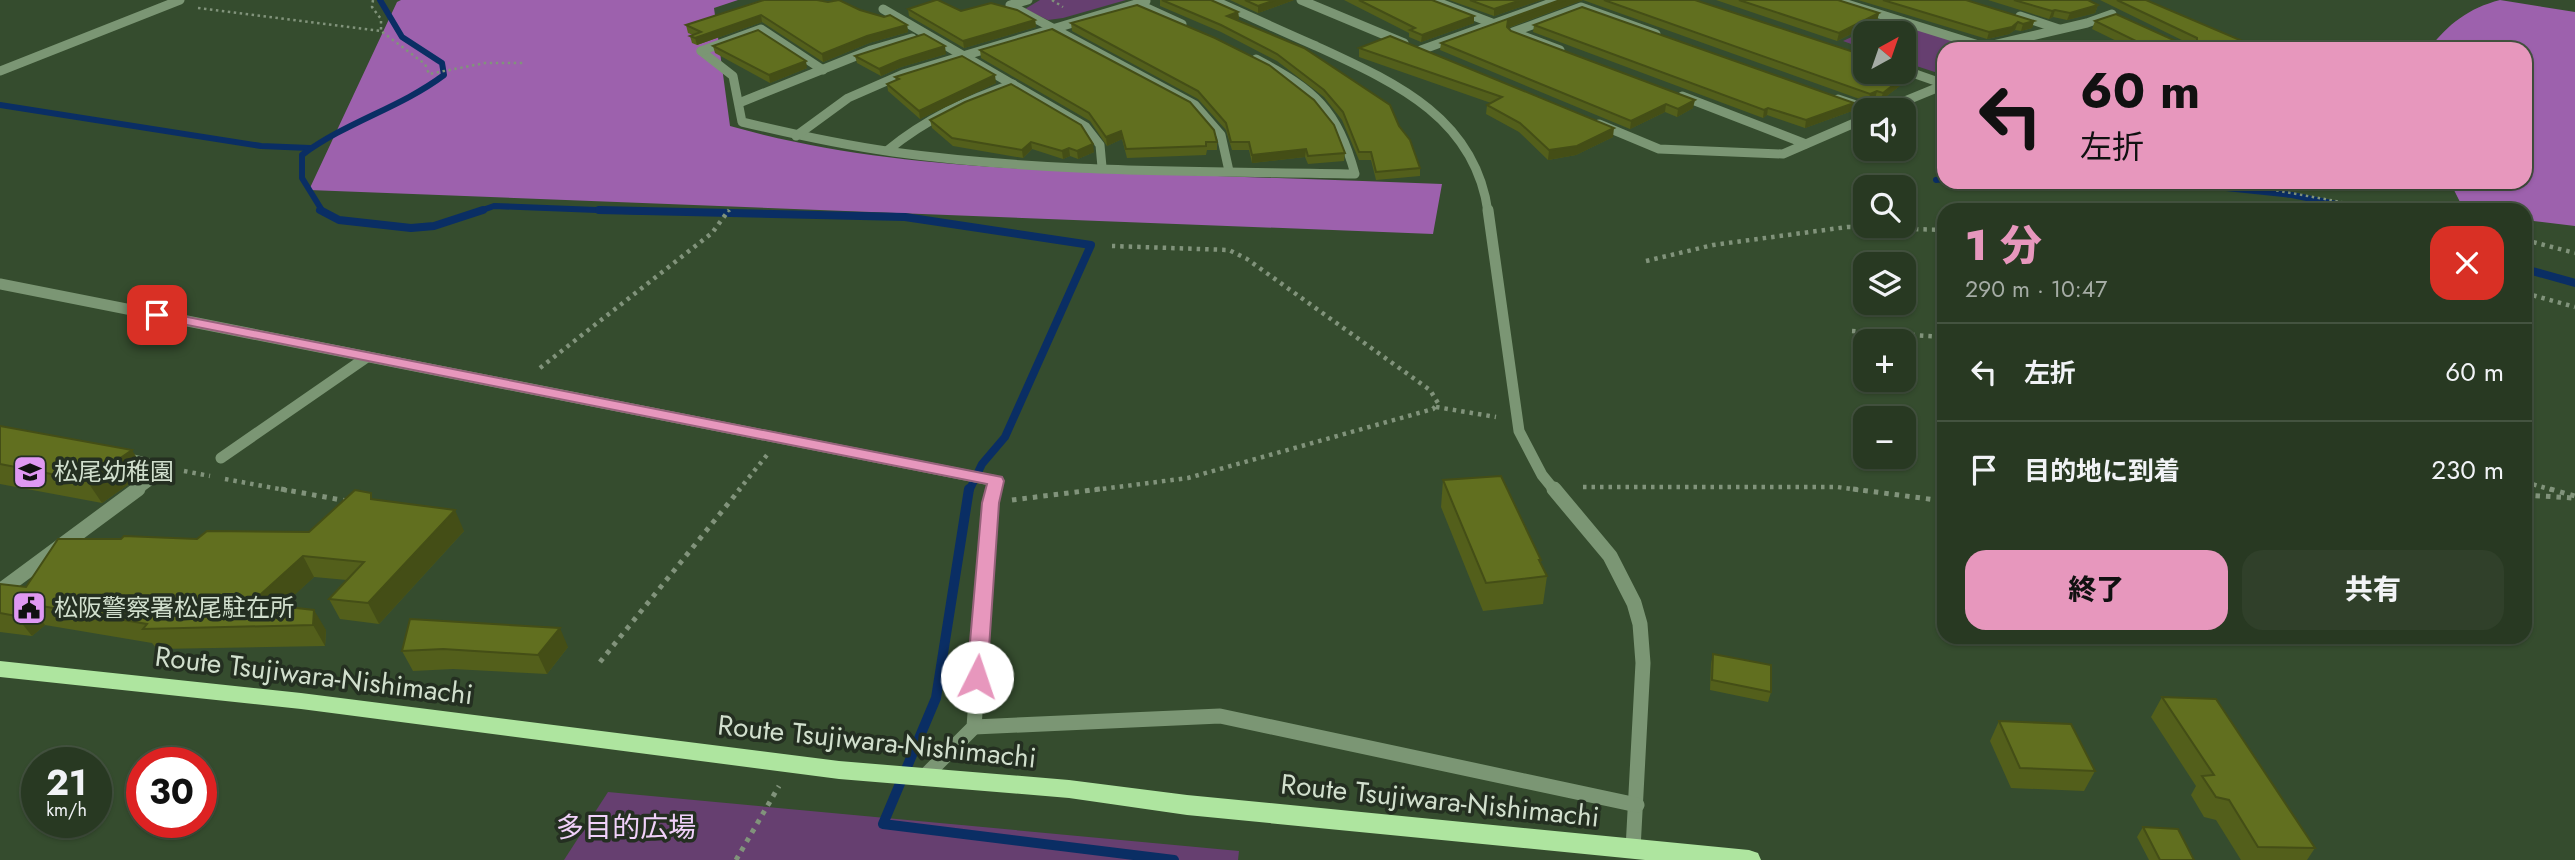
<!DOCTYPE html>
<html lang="ja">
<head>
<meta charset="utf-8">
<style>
  :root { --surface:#283922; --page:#30402a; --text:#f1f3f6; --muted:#a5aca5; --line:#445340; --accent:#e797bd }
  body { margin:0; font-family:Jost,"Noto Sans JP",sans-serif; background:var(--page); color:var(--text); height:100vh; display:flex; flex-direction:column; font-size:26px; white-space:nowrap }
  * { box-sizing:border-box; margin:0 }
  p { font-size:23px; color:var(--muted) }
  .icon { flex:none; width:38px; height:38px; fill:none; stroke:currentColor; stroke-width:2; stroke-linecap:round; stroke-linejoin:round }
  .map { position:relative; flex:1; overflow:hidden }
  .side { position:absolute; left:1937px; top:203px; width:595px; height:441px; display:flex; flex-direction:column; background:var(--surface); border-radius:21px; box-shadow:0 2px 5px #0004,0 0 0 2px var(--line) }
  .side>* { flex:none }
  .banner { position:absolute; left:1937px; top:42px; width:595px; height:147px; border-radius:21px; box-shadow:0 2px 5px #0004,0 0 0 2px var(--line); background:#e797bd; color:#111; overflow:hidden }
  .needle { width:46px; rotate:40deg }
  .buttons { position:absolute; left:1853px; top:21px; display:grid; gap:14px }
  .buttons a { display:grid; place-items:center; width:63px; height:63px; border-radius:14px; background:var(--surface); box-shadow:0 2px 5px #0004,0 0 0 2px var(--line); font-size:35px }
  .speed { position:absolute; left:21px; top:747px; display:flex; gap:14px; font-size:35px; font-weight:700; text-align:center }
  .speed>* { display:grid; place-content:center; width:91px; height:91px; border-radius:50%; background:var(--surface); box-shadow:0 2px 5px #0004,0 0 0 2px var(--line); line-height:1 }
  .speed small { font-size:18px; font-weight:400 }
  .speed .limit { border:10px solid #d22; background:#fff; color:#111 }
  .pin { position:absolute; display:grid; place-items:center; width:60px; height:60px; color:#fff; margin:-30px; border-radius:14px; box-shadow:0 4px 10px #0006 }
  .me { position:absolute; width:77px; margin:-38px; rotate:4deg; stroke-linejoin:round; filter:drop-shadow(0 0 5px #0008) }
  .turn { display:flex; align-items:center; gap:24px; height:147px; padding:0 28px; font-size:32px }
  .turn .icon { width:91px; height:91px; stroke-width:2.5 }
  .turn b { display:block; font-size:49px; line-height:60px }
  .round { display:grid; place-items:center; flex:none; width:74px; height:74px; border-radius:21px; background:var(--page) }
  .headline { display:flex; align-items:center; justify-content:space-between; height:119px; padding:0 28px }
  h1 { font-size:42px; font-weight:800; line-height:52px; color:var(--accent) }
  .action { display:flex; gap:14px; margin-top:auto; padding:14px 28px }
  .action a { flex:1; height:80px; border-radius:21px; background:var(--accent); color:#111; font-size:28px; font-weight:800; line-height:80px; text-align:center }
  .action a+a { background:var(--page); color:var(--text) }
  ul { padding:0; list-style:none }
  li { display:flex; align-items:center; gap:21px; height:98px; padding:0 28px; border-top:2px solid var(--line) }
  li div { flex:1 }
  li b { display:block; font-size:26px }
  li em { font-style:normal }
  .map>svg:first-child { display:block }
  .green { fill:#663f70 }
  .forest { fill:#9d61ad }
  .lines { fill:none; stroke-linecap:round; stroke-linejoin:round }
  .stream-far2 { stroke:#0a2e64; stroke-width:6 }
  .stream-far1 { stroke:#0a2e64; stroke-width:8 }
  .stream { stroke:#0a2e64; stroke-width:10 }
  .path-far2 { stroke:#81937b; stroke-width:2.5; stroke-dasharray:2.5 3.5; stroke-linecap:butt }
  .path-far1 { stroke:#81937b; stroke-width:4.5; stroke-dasharray:3.5 5; stroke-linecap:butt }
  .path { stroke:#81937b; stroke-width:5; stroke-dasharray:4.5 6; stroke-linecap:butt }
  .minor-far2 { stroke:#7b9674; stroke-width:9 }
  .minor-far1 { stroke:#7b9674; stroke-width:11 }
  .minor { stroke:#7b9674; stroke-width:15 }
  .major { fill:#aee59f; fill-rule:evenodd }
  .wall { fill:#535f1b }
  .shaded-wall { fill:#444e16 }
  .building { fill:#616f1f; stroke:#444e16; stroke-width:2 }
  .route { fill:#e797bd; stroke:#96627b; stroke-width:2 }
  .labels { text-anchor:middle; stroke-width:7; stroke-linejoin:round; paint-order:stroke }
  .poi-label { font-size:24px; fill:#d1dfcd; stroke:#242f21; text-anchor:start }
  .near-street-label { font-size:28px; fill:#d1dfcd; stroke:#242f21 }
  .near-park-label { font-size:28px; fill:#f1d1fa; stroke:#242f21 }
</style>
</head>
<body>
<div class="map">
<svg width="2575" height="860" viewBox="0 0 2575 860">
  <rect width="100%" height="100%" fill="#354c2e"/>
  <!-- green -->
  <g class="green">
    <polygon points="1040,0 1126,0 1063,18 1048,20 1025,9"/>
    <polygon points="1888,20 1980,49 1944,49 1944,75 1904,62 1904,33 1866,33 1865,49 1843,41"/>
    <polygon points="608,792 1239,851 1238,860 564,860"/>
  </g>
  <!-- forest -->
  <g class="forest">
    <path d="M 401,0 L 738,0 L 714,8 L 730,126 C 861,163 999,169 1135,173 C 1237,177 1340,180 1442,184 L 1433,234 L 309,190 L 397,2 Z"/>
    <path d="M 2500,0 L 2575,12 L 2575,226 L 2525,220 L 2525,210 L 2480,210 L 2460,202 L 2454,190 L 2442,182 L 2525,182 L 2525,49 L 2429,49 C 2448,24 2469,8 2500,0 Z"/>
  </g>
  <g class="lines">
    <!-- stream-far2 -->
    <g class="stream-far2">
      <polyline points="0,105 261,146 310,148"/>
      <polyline points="1936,180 1944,179"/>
      <polyline points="2169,182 2292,195 2366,210"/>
      <path d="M 323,212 L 302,178 L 302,155 C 346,122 400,108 444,75 L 442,63 L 402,37 L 380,0"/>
      <polyline points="477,212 494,206 648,212"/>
    </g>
    <!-- stream-far1 -->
    <g class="stream-far1">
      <polyline points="320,210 339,220 411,228 434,226 483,210"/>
      <polyline points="599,210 905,217 1091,245 1005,437 982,464 969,491"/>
      <polyline points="2525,269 2575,283"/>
    </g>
    <!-- stream -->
    <polyline class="stream" points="969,489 936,698 883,824 1174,860"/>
    <!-- path-far2 -->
    <g class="path-far2">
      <polyline points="373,0 372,7 381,19 381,31"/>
      <polyline points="1052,0 1063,7"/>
      <polyline points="198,8 381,31 425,64 429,74 485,63 523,63"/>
      <polyline points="1858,49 1866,47"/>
      <polyline points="2229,182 2386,210"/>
      <polyline points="728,212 730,209"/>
    </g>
    <!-- path-far1 -->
    <g class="path-far1">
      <polyline points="2525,240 2575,253"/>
      <polyline points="1646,261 1713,245 1847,227 1944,230"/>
      <polyline points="2525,293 2575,307"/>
      <polyline points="1852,331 1944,337"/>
      <polyline points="540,368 712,233 729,210"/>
      <polyline points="1436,407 1496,417"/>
      <polyline points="184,471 210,476"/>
      <polyline points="225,479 290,491"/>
      <polyline points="2525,482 2556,491"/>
      <polyline points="1583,487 1837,487 1866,491"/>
      <polyline points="738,491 767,455"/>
      <polyline points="1086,491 1188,478 1433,409 1438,403 1430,390 1247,259 1229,250 1112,246"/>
    </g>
    <!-- path -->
    <g class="path">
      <polyline points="281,489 347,501"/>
      <polyline points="1853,489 1944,501"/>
      <polyline points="2550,489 2575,496"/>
      <polyline points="2525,495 2573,498"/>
      <polyline points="1012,500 1100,489"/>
      <polyline points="600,662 740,489"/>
      <polyline points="736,860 779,786"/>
    </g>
    <!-- minor-far2 -->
    <g class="minor-far2">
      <polyline points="1028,0 1010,5 1195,105 1221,135 1229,171"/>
      <path d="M 1213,0 C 1247,15 1281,31 1316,46 C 1394,82 1475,117 1488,212"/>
      <polyline points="1301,0 1404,43"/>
      <polyline points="1432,0 1492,23"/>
      <polyline points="1834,0 1985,47 2087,23 2112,14"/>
      <polyline points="1138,4 1182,24"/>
      <polyline points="883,9 1086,127 1100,145 1102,167"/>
      <polyline points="2020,16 2059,29"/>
      <polyline points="1421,50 1559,0"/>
      <polyline points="1560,50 1513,32 1581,7 1656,34"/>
      <path d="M 701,51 L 733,76 L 742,122 C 792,134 842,145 893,152 C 1046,173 1201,171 1355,174 C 1337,109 1315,90 1256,59"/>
      <polyline points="701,51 761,29 823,70"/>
      <polyline points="1904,70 1944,84"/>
      <polyline points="0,71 180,0"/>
      <polyline points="1682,96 1806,144"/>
      <polyline points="1838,99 1871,110"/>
      <polyline points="739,103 871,50 912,38"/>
      <polyline points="1883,110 1944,85"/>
      <polyline points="1599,124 1659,149 1783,154 1866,118"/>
      <polyline points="796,136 848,98 903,74 1146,1"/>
      <path d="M 888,150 C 926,119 967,100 1013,84"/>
    </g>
    <!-- minor-far1 -->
    <g class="minor-far1">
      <polyline points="1488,210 1519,431 1542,475 1555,491"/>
      <polyline points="0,284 996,481 993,491"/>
      <polyline points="126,458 166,468 135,491"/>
      <polyline points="221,458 367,357"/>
    </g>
    <!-- minor -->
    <g class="minor">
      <polyline points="1554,489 1610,556 1634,603 1640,624 1643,663 1633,849"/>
      <polyline points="0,591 138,489"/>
      <polyline points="974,727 1220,716 1637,805"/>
      <polyline points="923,778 974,727 990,503 994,489"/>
    </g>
    <!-- major -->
    <polygon class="major" points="0,661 301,693 839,761 1069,780 1187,795 1749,850 1758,853 1761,860 1645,860 1187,815 1069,798 839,779 301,709 0,677"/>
  </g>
  <!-- wall -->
  <g class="wall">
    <polygon points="764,0 860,10 907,25 908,32 869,43 823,62 762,22 697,45 692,43 690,36 693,35 688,33 686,25"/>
    <polygon points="1160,0 1211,0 1238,12 1239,19 1236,20 1399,126 1420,168 1420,176 1376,180 1371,160 1359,160 1342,120 1324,97 1277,61 1221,32 1160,6"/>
    <polygon points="1230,0 1294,0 1258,13"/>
    <polygon points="1344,0 1432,0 1474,23 1421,42 1409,37 1409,33"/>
    <polygon points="1449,0 1541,0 1494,16"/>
    <polygon points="1560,0 1695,0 1909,79 1880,101 1875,99 1868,102 1583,0 1508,28 1511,31 1693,108 1677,117 1665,112 1630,129 1440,50 1441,43"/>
    <polygon points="1716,0 1838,0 1879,13 1877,21 1837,41"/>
    <polygon points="1858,0 1966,0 2034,21 2032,28 2021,31 2015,30 2009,34 1987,39"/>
    <polygon points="1988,0 2088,0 2098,5 2095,13 2067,20 2053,17 2049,19"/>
    <polygon points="2100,0 2146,0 2245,49 2133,49 2092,29 2095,21 2191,48 2194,46"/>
    <polygon points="908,9 961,11 1035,20 1036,27 964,48 909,16"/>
    <polygon points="1071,23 1345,153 1344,161 1308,164 1305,157 1252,163 1249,150 1232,150 1226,130 1198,99 1072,31"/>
    <polygon points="1534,25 1852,111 1805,128 1767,115 1763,118 1533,32"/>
    <polygon points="1390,36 1613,137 1576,155 1548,160 1519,132 1486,114 1487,105 1491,103 1359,57 1359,48"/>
    <polygon points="713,46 807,68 770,83 715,53"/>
    <polygon points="980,50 1217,142 1217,150 1207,150 1206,155 1127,158 1122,139 1107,146 1090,121 981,58"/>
    <polygon points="946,54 901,67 881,76 857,63 855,56"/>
    <polygon points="895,77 996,83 920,119 888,91 887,84 896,80"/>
    <polygon points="930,120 1094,152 1078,159 1070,156 1063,159 1032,149 1023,158 953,146 932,128"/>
    <polygon points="0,426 146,472 102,503 0,484"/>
    <polygon points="1443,480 1541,560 1541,564 1547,576 1543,604 1483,611 1441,507"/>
    <polygon points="374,500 464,531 379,624 340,619 329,599 347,580 314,577 282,606 326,630 325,646 157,649 152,643 45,625 32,636 0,632 0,584 26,587 121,539 197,539 309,532"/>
    <polygon points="410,619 568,647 547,674 453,669 413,671 402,651"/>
    <polygon points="1713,654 1771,692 1768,702 1710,690 1711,664"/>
    <polygon points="2162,697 2315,848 2307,860 2241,860 2216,820 2204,817 2191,795 2196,786 2151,717"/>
    <polygon points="1999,721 2095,771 2084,791 2011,788 1990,741"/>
    <polygon points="2143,827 2194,860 2149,860 2137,837"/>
  </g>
  <!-- shaded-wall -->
  <g class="shaded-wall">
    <polygon points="1275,0 1294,0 1258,13 1258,6"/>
    <polygon points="1521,0 1541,0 1494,16 1494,9"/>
    <polygon points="1565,0 1583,0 1507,28 1508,20"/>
    <polygon points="2098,5 2095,13 2067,20 2070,13"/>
    <polygon points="2055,10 2053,17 2049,19 2052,11"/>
    <polygon points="1238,12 1239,19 1227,23 1227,16"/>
    <polygon points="1879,13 1877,21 1837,41 1839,33"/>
    <polygon points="761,15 762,22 697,45 695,38"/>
    <polygon points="1474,16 1474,23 1421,42 1422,35"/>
    <polygon points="1035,20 1036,27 964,48 963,41"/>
    <polygon points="2034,21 2032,28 2021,31 2023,24"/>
    <polygon points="2018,22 2015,30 2009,34 1987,39 1989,32"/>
    <polygon points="907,25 908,32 869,43 823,62 822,54 867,36"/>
    <polygon points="2247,43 2245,49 2213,49 2213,48"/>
    <polygon points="945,46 946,54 901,67 881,76 879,69 900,60"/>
    <polygon points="806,61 807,68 770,83 769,75"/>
    <polygon points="1911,71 1909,79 1880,101 1883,93"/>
    <polygon points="995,75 996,83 920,119 919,111"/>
    <polygon points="1877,91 1875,99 1868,102 1870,94"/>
    <polygon points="1695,100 1693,108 1677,117 1678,109"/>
    <polygon points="1854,103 1852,111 1805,128 1806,120"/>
    <polygon points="1666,104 1665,112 1630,129 1631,121"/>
    <polygon points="1768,108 1767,115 1763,118 1764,110"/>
    <polygon points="1614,128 1613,137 1576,155 1548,160 1549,150"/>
    <polygon points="1121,131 1122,139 1107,146 1106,137"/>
    <polygon points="1031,142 1032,149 1023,158 1022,150"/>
    <polygon points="1093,144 1094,152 1078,159 1077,151"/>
    <polygon points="1069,148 1070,156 1063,159 1062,151"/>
    <polygon points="1306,149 1305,157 1252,163 1252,155"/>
    <polygon points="132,450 146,472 102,503 87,481"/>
    <polygon points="455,510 464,531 379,624 368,603"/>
    <polygon points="303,556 314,577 263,624 251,603"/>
    <polygon points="30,604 45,625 32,636 16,616"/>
    <polygon points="314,610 326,630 325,646 313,625"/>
    <polygon points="560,628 568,647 547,674 538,655"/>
  </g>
  <!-- building -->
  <g class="building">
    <polygon points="764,0 817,0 828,2 839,0 860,10 884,17 890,15 907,25 867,36 822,54 761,15 695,38 690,36 701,32 686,25"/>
    <polygon points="936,0 938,0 961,11 991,3 1017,10 1035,20 963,41 908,9"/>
    <polygon points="1162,0 1211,0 1238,12 1227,16 1304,48 1390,105 1399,126 1410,140 1420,168 1376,172 1371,152 1359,152 1343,112 1324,90 1277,54 1221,25"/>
    <polygon points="1245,0 1275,0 1258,6"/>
    <polygon points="1359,0 1432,0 1474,16 1422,35 1410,30 1415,28"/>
    <polygon points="1470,0 1521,0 1494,9"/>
    <polygon points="1560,0 1565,0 1508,20 1507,27 1511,31 1695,100 1678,109 1666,104 1631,121 1441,43"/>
    <polygon points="1604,0 1695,0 1866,56 1866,72 1904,72 1904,69 1911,71 1883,93 1877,91 1870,94"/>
    <polygon points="1739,0 1838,0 1879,13 1839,33"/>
    <polygon points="1883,0 1966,0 2034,21 2023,24 2018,22 2012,27 1989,32"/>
    <polygon points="2014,0 2088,0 2098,5 2070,13 2055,10 2052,11"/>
    <polygon points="2117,0 2146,0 2247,43 2213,48 2215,49 2152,49 2095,21 2116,14 2191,48 2197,45 2197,38"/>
    <polygon points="1137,5 1215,38 1269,65 1314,100 1334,125 1345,153 1308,156 1306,149 1252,155 1249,142 1231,142 1226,123 1198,91 1071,23"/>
    <polygon points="1582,7 1854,103 1806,120 1768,108 1764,110 1534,25"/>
    <polygon points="1052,29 1190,102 1214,130 1217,142 1206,142 1206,146 1126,149 1121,131 1106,137 1089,113 980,50"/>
    <polygon points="758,30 806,61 769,75 713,46"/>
    <polygon points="924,34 945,46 900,60 879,69 855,56"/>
    <polygon points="1390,36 1614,128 1577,146 1549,150 1520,123 1487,105 1502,97 1359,48"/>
    <polygon points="962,56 995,75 919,111 887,84 899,79 895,77"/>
    <polygon points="1011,84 1081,125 1093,144 1077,151 1069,148 1062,151 1031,142 1022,150 952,138 930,120 965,102"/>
    <polygon points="0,426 132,450 87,481 0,464"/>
    <polygon points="1501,476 1541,560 1539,560 1547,576 1486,583 1443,480"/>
    <polygon points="355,490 371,493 371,499 455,510 368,603 329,599 364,562 303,556 251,603 314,610 313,625 143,629 147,624 30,604 16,616 0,613 0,584 26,587 58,539 121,539 124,536 197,539 207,531 309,532"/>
    <polygon points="410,619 560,628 538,655 443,649 402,651"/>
    <polygon points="1713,654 1771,665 1771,692 1712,680"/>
    <polygon points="2162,697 2216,699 2315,848 2258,847 2229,800 2216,797 2202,776 2214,775"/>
    <polygon points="1999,721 2071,724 2095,771 2020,768"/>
    <polygon points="2143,827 2178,829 2194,860 2160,860"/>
  </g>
  <!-- route -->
  <polygon class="route" points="157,311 1002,477 1004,481 999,503 987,677 984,682 977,684 970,682 967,677 982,503 987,484 152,318 152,312"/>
  <!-- icons -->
  <defs>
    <g id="school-square" transform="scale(1.75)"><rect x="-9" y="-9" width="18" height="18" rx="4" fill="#df98f2" stroke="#242f21"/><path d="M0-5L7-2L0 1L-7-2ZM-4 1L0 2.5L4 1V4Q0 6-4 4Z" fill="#111"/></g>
    <g id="civic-square" transform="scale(1.75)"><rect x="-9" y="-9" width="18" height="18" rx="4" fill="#df98f2" stroke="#242f21"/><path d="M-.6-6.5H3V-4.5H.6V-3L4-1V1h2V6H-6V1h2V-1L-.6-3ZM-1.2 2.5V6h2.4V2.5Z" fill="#111"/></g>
  </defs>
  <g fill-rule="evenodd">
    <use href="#school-square" x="30" y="472"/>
    <use href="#civic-square" x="29" y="608"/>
  </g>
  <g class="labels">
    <!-- poi labels -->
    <g class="poi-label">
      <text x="54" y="480">松尾幼稚園</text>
      <text x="54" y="616">松阪警察署松尾駐在所</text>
    </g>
    <!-- near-street labels -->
    <g class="near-street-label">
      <text transform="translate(314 675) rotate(7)" y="10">Route Tsujiwara-Nishimachi</text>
      <text transform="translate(877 741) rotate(6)" y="10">Route Tsujiwara-Nishimachi</text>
      <text transform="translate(1440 800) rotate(6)" y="10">Route Tsujiwara-Nishimachi</text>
    </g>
    <!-- near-park labels -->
    <g class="near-park-label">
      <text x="626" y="837">多目的広場</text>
    </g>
  </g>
</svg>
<div class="buttons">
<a><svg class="needle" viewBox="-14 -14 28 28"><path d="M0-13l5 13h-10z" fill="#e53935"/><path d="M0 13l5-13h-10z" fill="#a5aca5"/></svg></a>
<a><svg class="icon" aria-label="sound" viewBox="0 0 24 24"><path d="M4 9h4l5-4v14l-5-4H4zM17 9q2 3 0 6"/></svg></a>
<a><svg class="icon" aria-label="search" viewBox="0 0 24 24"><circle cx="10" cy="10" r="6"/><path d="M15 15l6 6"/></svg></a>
<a><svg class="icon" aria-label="layers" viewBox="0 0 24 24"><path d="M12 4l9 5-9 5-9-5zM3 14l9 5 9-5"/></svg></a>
<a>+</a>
<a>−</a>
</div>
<div class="speed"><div>21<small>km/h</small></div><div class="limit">30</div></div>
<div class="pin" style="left:157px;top:315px;background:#d93025"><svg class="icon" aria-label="arrive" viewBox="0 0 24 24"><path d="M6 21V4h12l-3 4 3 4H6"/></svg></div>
<svg class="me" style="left:977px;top:677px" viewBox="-20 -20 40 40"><circle r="19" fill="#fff"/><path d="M0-13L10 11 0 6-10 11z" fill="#e797bd"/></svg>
<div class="banner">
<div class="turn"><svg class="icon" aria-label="left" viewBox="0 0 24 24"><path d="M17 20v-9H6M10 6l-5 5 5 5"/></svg><div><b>60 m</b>左折</div></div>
</div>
<section class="side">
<div class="headline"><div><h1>1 分</h1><p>290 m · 10:47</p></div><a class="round" style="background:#d93025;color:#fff"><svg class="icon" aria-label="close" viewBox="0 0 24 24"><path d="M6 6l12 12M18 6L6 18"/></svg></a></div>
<ul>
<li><svg class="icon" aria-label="left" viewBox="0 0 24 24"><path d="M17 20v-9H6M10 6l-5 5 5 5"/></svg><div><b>左折</b></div><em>60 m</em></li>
<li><svg class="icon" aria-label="arrive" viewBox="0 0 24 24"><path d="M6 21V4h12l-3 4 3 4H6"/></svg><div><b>目的地に到着</b></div><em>230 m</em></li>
</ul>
<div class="action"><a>終了</a><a>共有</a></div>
</section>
</div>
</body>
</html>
